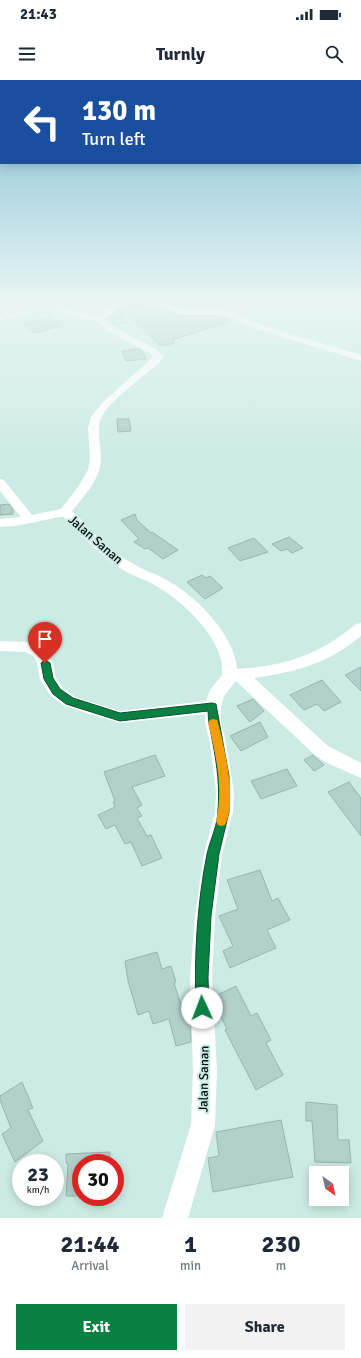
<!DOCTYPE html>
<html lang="en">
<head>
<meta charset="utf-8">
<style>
  :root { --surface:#fff; --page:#f2f2f3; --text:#1f2937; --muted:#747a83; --accent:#0b8043 }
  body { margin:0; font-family:Signika,sans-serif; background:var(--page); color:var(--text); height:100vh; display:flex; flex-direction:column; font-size:15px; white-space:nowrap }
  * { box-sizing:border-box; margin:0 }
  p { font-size:13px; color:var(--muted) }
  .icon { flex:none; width:22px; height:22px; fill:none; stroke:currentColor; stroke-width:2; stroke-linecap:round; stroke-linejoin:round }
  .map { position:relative; height:1138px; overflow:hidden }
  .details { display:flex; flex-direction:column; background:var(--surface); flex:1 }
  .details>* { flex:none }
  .guide { position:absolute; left:0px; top:0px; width:361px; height:84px; box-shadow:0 2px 10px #0003; background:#1a4fa0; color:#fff; overflow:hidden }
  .needle { width:26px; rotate:147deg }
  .tools { position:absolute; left:309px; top:1086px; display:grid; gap:8px }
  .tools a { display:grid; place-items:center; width:40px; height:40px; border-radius:0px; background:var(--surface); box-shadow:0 2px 10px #0003; font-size:20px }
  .speed { position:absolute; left:12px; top:1074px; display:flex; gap:8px; font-size:20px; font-weight:700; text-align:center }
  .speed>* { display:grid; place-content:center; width:52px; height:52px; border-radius:50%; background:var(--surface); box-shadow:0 2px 10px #0003; line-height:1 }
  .speed small { font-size:10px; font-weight:400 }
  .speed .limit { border:6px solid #d22; background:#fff; color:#111 }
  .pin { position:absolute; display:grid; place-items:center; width:34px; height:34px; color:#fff; margin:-41px -17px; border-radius:50% 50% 50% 0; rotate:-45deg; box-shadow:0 0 4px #0007 }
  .pin .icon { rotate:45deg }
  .me { position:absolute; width:44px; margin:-22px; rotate:358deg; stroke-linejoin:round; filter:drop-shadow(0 0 3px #0008) }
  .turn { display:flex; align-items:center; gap:14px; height:84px; padding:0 16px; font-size:18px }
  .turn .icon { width:52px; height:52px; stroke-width:2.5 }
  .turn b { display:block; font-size:28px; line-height:34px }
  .eta { display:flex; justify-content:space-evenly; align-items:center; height:68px; text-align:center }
  .eta b { font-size:24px; font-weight:700; line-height:28px }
  .primary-button { display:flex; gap:8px; margin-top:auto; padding:8px 16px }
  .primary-button a { flex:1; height:46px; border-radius:0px; background:var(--accent); color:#fff; font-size:16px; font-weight:700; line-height:46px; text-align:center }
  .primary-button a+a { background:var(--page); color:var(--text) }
  .status { display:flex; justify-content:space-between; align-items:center; height:28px; padding:0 20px; background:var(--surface); direction:ltr }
  .status svg { height:11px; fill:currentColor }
  header { display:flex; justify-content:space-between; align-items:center; height:52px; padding:0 16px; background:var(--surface); font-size:18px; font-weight:700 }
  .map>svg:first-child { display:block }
  .building { fill:#b3d0cb; stroke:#98b5b0 }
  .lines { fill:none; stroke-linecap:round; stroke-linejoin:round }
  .service { fill:#fff; fill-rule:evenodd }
  .minor { fill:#fff; fill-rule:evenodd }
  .route { fill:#0b8043; stroke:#07532c }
  .slow { fill:#f59e0b }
  .labels { text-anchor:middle; stroke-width:4; stroke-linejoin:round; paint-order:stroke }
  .near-street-label { font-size:13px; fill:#06100e; stroke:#cdebe5 }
</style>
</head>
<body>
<div class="status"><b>21:43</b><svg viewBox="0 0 49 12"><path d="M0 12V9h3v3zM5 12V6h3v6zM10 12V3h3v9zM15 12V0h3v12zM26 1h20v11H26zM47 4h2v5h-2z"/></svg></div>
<header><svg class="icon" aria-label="menu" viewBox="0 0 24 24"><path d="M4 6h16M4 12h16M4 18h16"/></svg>Turnly<svg class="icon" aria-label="search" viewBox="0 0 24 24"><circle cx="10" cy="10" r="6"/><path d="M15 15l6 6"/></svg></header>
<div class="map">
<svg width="361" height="1138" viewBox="0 0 361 1138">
  <rect width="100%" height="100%" fill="#cdebe5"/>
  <!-- building -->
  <g class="building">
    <polygon points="150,222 180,236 220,236 230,241 172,260 175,263 161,266 120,228"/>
    <polygon points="120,228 127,242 114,245 108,238"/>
    <polygon points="50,237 62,246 35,253 23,244"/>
    <polygon points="138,269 142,271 146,279 126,281 122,271"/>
    <polygon points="117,339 129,339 131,351 118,352"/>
    <polygon points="9,424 13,430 13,434 0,435 0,425"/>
    <polygon points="135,434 137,440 151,453 152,452 178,470 163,479 148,468 145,469 134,462 139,459 121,440"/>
    <polygon points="289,457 303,468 292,473 287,469 281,471 272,464"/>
    <polygon points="254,458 268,472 240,481 228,468"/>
    <polygon points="202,495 206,498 210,496 223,508 205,519 187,502"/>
    <polygon points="361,587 361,611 345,595"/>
    <polygon points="322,600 341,622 324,631 317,624 304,630 290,615"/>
    <polygon points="253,619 264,631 250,642 237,626"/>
    <polygon points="260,642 268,657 241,671 230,656"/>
    <polygon points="155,675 165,696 132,707 142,725 137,728 142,736 137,738 147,756 151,755 162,778 142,786 131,762 125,764 115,745 106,749 98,735 115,727 113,722 115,721 104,692"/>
    <polygon points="313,675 324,685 314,691 304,680"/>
    <polygon points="287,689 297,706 261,719 251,701"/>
    <polygon points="349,702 361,718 361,756 328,712"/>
    <polygon points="260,790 272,821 278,818 290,840 267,850 276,868 230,888 223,871 233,866 219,836 238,829 227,800"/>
    <polygon points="157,872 162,889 171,886 176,902 174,903 185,937 190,935 191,962 176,966 169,939 153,944 149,931 138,935 128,901 125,881"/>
    <polygon points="236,906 251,936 257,933 271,960 266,963 283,995 256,1010 225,950 227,949 215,925 215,916"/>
    <polygon points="22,1002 33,1028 28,1030 43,1061 15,1082 2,1054 11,1048 0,1020 0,1016"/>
    <polygon points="306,1022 337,1025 338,1060 349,1060 351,1083 315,1082 312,1041 306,1041"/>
    <polygon points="281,1040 293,1097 213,1112 208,1078 219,1076 216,1052"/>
    <polygon points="110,1072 110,1083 81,1083 81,1116 66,1116 68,1083 66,1083 66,1074"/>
  </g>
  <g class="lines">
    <!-- service -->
    <polygon class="service" points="0,225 12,235 56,225 58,226 0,240 0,238 7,236 0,229"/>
    <!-- minor -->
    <g class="minor">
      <path d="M 45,221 L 54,221 L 68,229 L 97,236 C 106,227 113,221 126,221 L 104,239 L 117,249 L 157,270 L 163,277 L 159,283 C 145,295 108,322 101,338 C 96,350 101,365 101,378 C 101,399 84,416 72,431 C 81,439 89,449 98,457 C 108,467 120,476 132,483 C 144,491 158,494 170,502 C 198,518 235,556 237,589 C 285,586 319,575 356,544 L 361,543 L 361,556 C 327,584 296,592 254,598 L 328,666 L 361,683 L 361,698 L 329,684 L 316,676 L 236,601 L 224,616 L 221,627 L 221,643 L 226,663 L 234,712 L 233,732 L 222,774 L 215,836 L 212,897 L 217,991 L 215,1045 L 188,1138 L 162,1138 L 191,1045 L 193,991 L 190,897 L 195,836 L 204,774 L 215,732 L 216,712 L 210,663 L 205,643 L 205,634 L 120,643 L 86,633 L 63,625 L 50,615 L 40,599 L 37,583 L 34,577 L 26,572 L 0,571 L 0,561 L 29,562 L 45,569 L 53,583 L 56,598 L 62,607 L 75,617 L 94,623 L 120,631 L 206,621 L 210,610 L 222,595 C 222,590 222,584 221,580 C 215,553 184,523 161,509 C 150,501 135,497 123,490 C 101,476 82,456 64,437 L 60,437 L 15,446 L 0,447 L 0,439 L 21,437 L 0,411 L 0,399 L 4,400 L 32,435 L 61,429 L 78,407 L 88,390 L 90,378 L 88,348 L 91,337 L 103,322 L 153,277 L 151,274 L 111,253 L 96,241 L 62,233 Z"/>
      <polygon points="152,221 162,221 182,229 228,230 262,245 361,275 361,281 256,249 224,235 181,235"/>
    </g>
  </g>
  <!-- sky -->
  <linearGradient id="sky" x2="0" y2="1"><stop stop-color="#7ebad4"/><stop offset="0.58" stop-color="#e8f6f3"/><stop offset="1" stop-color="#e8f6f3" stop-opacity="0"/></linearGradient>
  <rect width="361" height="380" fill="url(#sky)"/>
  <!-- route -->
  <path class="route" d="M 45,580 L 50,583 L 53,598 L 60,609 L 73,618 L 120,633 L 212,623 L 216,624 L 229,696 L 229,732 L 219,774 L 211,836 L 208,897 L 209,928 L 207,933 L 202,935 L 198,933 L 196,928 C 194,878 197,824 207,774 C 210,760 218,745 218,730 C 220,708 217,685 213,664 C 211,652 208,642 208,631 L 120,641 L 66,624 L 53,614 L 44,599 L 41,583 Z"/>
  <!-- slow -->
  <path class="slow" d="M 213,639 L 217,640 L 218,643 C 225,669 237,721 225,745 L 221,746 L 218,745 L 216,741 C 224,710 216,674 208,643 L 210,640 Z"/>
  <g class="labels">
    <!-- near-street labels -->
    <g class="near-street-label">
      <text transform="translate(96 459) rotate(41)" y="5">Jalan Sanan</text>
      <text transform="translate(203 999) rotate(-89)" y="5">Jalan Sanan</text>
    </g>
  </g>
</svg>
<div class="tools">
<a><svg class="needle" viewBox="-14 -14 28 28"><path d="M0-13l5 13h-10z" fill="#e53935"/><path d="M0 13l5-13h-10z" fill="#747a83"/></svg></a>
</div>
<div class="speed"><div>23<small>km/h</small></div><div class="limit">30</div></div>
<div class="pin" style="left:45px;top:583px;background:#d93025"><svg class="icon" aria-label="arrive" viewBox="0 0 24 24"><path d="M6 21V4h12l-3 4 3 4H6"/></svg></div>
<svg class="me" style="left:202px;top:928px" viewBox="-20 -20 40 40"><circle r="19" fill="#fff"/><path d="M0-13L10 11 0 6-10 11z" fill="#0b8043"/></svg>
<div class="guide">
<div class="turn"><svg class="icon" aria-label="left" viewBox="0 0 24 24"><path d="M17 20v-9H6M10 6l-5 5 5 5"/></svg><div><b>130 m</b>Turn left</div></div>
</div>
</div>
<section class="details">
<div class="eta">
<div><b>21:44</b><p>Arrival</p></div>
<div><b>1</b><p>min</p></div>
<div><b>230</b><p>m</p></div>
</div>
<div class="primary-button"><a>Exit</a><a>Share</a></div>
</section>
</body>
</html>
